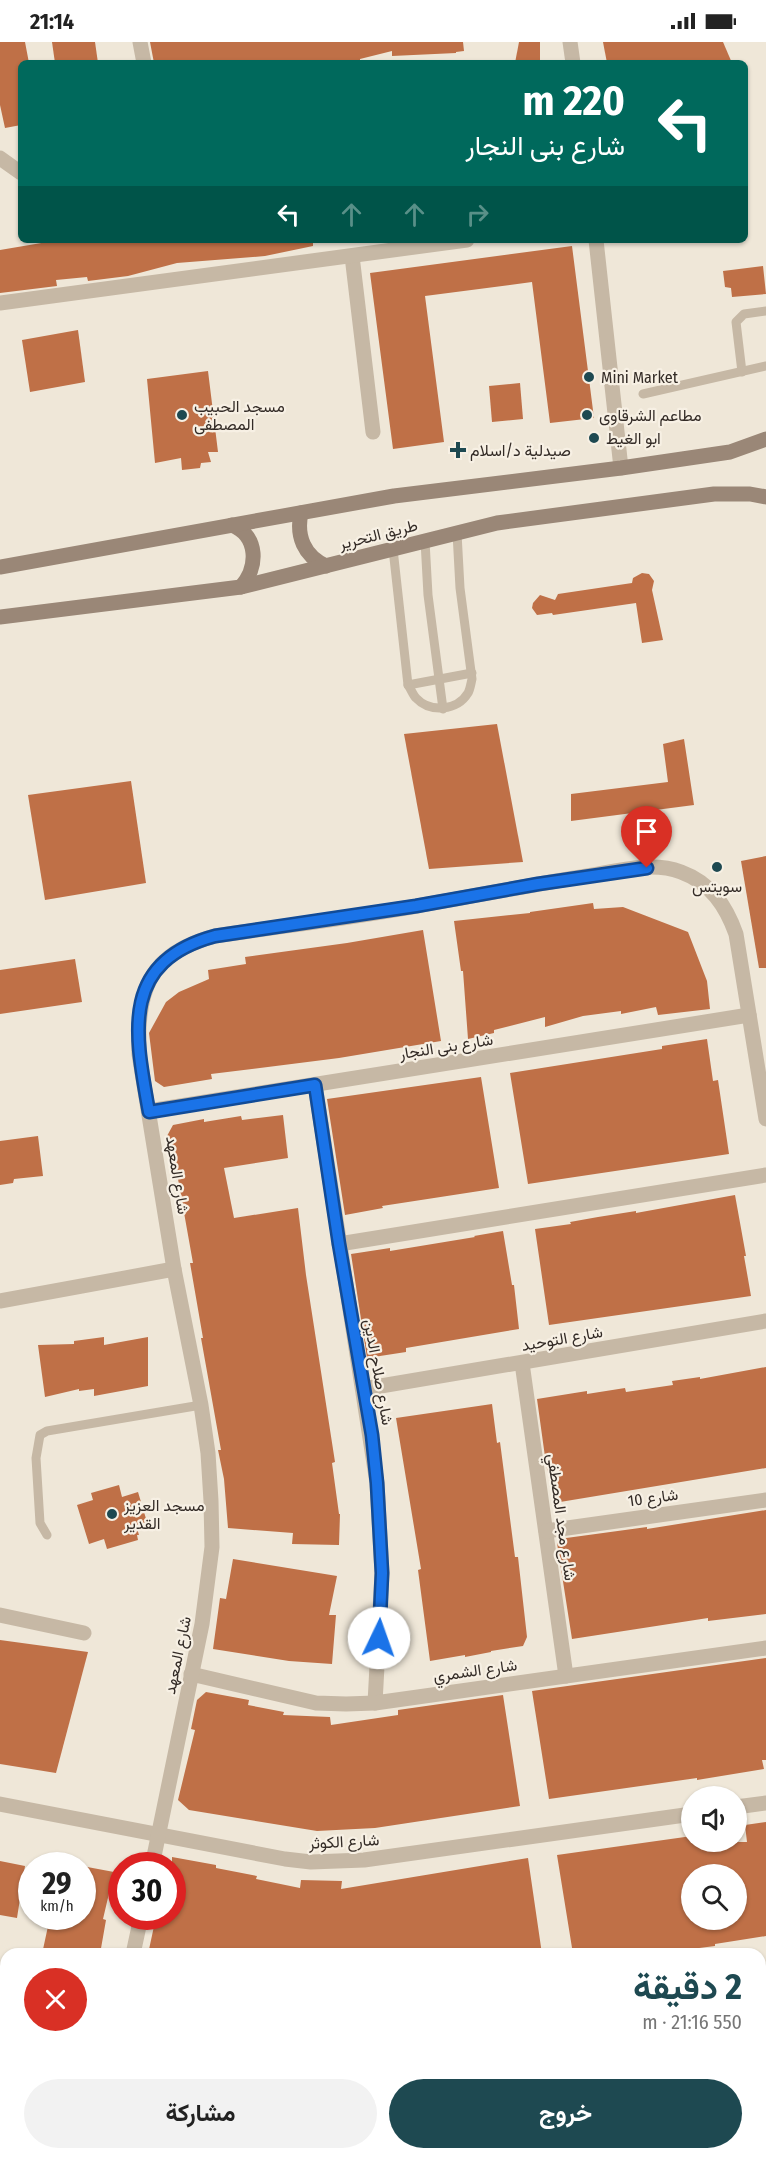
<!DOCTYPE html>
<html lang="ar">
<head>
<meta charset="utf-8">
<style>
  :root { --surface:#fff; --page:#f2f2f2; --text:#222; --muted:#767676; --accent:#1e4951 }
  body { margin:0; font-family:"Fira Sans Condensed",Vazirmatn,sans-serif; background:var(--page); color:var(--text); direction:rtl; height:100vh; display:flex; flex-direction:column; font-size:22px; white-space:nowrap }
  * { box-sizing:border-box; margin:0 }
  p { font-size:20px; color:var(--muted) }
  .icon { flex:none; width:33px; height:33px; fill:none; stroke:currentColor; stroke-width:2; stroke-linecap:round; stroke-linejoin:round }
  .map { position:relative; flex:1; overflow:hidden; direction:ltr }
  .drawer { position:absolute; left:0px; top:1906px; width:766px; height:212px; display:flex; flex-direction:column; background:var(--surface); border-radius:18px 18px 0 0; box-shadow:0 2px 4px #0004; direction:rtl }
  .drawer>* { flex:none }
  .top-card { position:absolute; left:18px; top:18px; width:730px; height:183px; border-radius:9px; box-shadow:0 2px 4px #0004; direction:rtl; background:#00695c; color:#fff; overflow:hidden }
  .controls { position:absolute; left:681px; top:1744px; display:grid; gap:12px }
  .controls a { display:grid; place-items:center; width:66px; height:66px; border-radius:50%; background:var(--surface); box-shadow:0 2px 4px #0004; font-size:30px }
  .speed { position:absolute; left:18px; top:1810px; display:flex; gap:12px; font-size:30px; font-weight:700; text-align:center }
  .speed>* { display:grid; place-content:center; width:78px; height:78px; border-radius:50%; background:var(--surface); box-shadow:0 2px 4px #0004; line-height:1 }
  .speed small { font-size:15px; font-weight:400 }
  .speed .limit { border:9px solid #d22; background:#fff; color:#111 }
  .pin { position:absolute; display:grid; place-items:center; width:51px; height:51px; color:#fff; margin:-62px -26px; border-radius:50% 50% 50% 0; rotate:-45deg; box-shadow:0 0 6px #0007 }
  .pin .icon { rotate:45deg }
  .me { position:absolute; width:66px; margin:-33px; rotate:3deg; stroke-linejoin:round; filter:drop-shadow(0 0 4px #0008) }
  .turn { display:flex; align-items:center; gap:21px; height:126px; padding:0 24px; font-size:27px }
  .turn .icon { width:78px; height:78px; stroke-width:2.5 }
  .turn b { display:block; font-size:42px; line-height:51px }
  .lanes { display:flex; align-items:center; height:57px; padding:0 24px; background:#0003; justify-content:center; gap:30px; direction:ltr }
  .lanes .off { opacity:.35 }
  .round { display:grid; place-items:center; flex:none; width:63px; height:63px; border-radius:32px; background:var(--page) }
  .summary { display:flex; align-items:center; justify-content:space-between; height:102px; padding:0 24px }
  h1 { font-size:36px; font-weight:700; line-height:45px; color:var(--accent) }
  .cta { display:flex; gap:12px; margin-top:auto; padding:12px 24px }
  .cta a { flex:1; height:69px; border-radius:36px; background:var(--accent); color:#fff; font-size:24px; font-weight:700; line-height:69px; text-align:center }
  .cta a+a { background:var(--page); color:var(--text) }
  .status { display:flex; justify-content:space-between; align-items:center; height:42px; padding:0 30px; background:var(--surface); direction:ltr }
  .status svg { height:16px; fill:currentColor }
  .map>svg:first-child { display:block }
  .building { fill:#bf7047; fill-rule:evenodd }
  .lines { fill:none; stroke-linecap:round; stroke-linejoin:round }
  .lane { stroke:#c6b8a5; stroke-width:9 }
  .street { stroke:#c6b8a5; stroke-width:15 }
  .secondary { stroke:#9a8777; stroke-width:15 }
  .route-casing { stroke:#114b97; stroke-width:15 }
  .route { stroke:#1a73e8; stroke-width:10 }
  .poi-dot { fill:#1e4951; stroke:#f7f0e4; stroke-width:2 }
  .labels { text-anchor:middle; stroke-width:4.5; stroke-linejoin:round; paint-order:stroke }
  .poi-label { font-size:16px; fill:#332b26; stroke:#f7f0e4; text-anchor:start }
  .street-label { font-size:16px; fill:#332b26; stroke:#f7f0e4 }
</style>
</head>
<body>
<div class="status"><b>21:14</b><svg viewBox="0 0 49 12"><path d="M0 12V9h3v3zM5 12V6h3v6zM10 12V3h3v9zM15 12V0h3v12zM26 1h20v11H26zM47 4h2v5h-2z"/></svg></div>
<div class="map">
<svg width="766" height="2117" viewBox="0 0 766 2117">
  <rect width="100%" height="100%" fill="#efe7d8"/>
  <!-- building -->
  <g class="building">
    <polygon points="0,0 25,0 29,21 21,21 21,83 5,86 0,63"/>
    <polygon points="52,0 95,0 98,21 55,21"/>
    <polygon points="150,0 463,0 464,9 456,10 456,11 392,14 392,9 360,17 360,21 154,21"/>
    <polygon points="519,0 540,0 540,21 515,21"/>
    <polygon points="603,0 723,0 732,21 607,21"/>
    <polygon points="59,198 313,198 313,204 265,214 177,221 128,234 88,239 87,235 56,238 57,244 0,251 0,208"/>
    <polygon points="572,204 594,376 550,381 532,240 425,254 444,400 393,407 370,231"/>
    <polygon points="763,224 766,252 732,255 731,246 725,245 723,229"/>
    <polygon points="78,288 85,340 30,350 22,298"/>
    <polygon points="208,329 218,410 208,410 211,420 201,421 200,426 182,428 181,416 155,421 147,337"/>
    <polygon points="520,341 523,377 492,380 489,344"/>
    <polygon points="642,531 649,532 654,539 652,548 663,598 642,601 636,561 553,573 552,571 537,573 532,566 533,561 540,553 555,558 558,552 632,541 633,536"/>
    <polygon points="497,682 523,820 429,827 404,692"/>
    <polygon points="684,697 694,763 571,779 571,752 668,740 663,702"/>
    <polygon points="131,739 146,841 45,858 28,753"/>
    <polygon points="766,814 766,926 759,926 741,819"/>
    <polygon points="593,861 594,867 623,865 688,890 707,939 710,967 658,973 656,965 621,972 621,969 583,974 545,985 545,975 494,988 494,991 468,997 463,929 461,929 454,879 530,871 530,870"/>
    <polygon points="423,888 441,999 339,1016 211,1032 212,1037 164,1045 155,1039 149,991 166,960 179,950 209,937 208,928 246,922 245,915 347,901"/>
    <polygon points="75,917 82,960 0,972 0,928"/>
    <polygon points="707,997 713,1039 718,1038 729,1112 528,1142 510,1031 662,1007 662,1004"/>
    <polygon points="481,1035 499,1146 382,1164 383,1166 345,1173 327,1057"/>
    <polygon points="283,1073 288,1116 224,1126 234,1176 298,1166 306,1233 335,1420 332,1421 339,1472 340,1472 339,1503 292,1502 293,1491 228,1486 224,1437 218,1408 221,1408 201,1296 203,1296 190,1221 193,1221 178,1137 175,1138 167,1094 173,1083 204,1077 204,1080 241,1074 242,1078"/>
    <polygon points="38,1094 43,1134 14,1137 13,1141 0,1143 0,1099"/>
    <polygon points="735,1153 746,1214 744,1214 751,1254 549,1283 535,1187 571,1182 570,1180 598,1175 636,1169 636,1171"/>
    <polygon points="503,1189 512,1243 514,1243 519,1287 406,1306 406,1310 367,1316 351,1212 390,1206 390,1209 475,1195 474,1194"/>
    <polygon points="104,1295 104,1303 148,1295 148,1344 94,1354 94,1347 79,1349 79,1347 45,1355 38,1303 74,1302 74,1299"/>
    <polygon points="766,1325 766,1426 554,1461 546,1422 537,1357 587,1349 587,1352 625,1346 626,1350 673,1343 672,1339 700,1335 700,1337"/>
    <polygon points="492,1362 497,1401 500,1400 515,1515 518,1515 527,1595 523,1604 491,1609 491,1610 465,1615 465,1613 430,1619 418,1528 421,1527 396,1376"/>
    <polygon points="119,1443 122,1455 138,1450 147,1480 136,1483 139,1493 137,1493 138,1498 107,1507 104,1497 89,1502 77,1463 93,1458 91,1451"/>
    <polygon points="766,1468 766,1572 708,1579 708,1576 572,1597 557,1501 559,1497 647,1485 647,1487"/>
    <polygon points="233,1517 337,1534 329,1573 336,1573 332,1622 289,1619 213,1607 220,1556 226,1557"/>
    <polygon points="0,1598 88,1610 56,1731 0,1722"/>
    <polygon points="766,1616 766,1718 762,1718 764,1727 697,1738 697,1736 549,1757 532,1649"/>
    <polygon points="206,1650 249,1658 248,1663 284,1670 283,1673 330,1675 331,1683 398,1673 398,1668 503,1653 520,1764 375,1786 317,1789 189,1768 178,1758 195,1688 191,1687 197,1658"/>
    <path d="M 766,1780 L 766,1894 L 715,1902 L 715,1904 L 652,1912 L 573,1912 L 557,1813 L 692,1794 L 692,1800 L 747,1800 L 745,1783 ZM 692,1833 L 736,1833 L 736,1878 L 692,1878 Z"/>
    <polygon points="172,1815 216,1823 216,1826 257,1834 256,1837 300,1846 301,1838 342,1839 341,1847 528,1816 542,1912 148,1912 156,1875 172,1875"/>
    <polygon points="0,1819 25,1824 17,1876 0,1873"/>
    <polygon points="82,1824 114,1830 103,1877 106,1878 100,1912 42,1912 50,1875 82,1875"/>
  </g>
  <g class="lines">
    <!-- lane -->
    <g class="lane">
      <polyline points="742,330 736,280 744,272 766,269"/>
      <polyline points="643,352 766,324"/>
      <polyline points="425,499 428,553 443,667"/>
      <path d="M 393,507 L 408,643 C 411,647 413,653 416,656 C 430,671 457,669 468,651 C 470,648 471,641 472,637 L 460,546 L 457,491"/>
      <polyline points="408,643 472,631"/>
      <polyline points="47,1493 40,1481 36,1416 40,1393 47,1389 201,1363"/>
      <polyline points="0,2056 6,2057"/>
    </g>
    <!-- street -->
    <g class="street">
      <polyline points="140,0 144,21"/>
      <polyline points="570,0 573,21"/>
      <polyline points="0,116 21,131"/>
      <polyline points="596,198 621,426"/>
      <polyline points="352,214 373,390"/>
      <polyline points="0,261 467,198"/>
      <polyline points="315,1043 377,1441 382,1531 375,1661"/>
      <polyline points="149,1069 749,973"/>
      <polyline points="339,1202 766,1133"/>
      <polyline points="0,1259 174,1227"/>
      <polyline points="522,1321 566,1634"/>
      <polyline points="363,1347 766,1279"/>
      <polyline points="546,1489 766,1458"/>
      <polyline points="0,1573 84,1591"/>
      <polyline points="191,1632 316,1661 346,1662 375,1661 766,1606"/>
      <polyline points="0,1762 285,1817 311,1820 364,1818 692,1772"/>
      <polyline points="736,1765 766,1761"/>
      <path d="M 152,1824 L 202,1582 L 212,1505 L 211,1459 L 208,1411 L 201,1363 L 174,1227 L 139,1012 C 136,949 149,911 215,894 C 283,884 350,876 417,864 C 474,854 530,843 587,834 C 617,829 652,819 681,830 C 711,841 726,864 736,892 L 766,1077"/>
      <polyline points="133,1912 141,1875"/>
      <polyline points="760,1932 766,1932"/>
      <polyline points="760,2097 766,2097"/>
      <polyline points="266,2112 266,2117"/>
      <polyline points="92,2117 93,2112"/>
      <polyline points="621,2117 655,2112"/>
    </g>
    <!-- secondary -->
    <g class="secondary">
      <path d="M 301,471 C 296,494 304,514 326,524"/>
      <path d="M 232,483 C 259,494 258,526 241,545"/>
      <polyline points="0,525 394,454 621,426 730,410 766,397"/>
      <polyline points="0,575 241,545 497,481 714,452 750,452 766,455"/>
    </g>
  </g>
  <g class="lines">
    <!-- route casing -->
    <g class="route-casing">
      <path id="route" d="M 379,1596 L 382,1531 L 377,1441 L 372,1393 L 339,1202 L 315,1043 L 149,1070 C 135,992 119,920 215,894 L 416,864 L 538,842 L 647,826"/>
    </g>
    <!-- route -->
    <use href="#route" class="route"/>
  </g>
  <!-- markers -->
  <g class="poi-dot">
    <circle cx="589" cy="335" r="6"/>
    <circle cx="182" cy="373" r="6"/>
    <circle cx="587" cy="373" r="6"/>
    <circle cx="594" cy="396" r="6"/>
    <path d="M455 399h6v6h6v6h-6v6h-6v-6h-6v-6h6z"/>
    <circle cx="717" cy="825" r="6"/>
    <circle cx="112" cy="1472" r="6"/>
  </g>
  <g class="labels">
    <!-- poi labels -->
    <g class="poi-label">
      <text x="601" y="341">Mini Market</text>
      <text x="194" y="370">مسجد الحبيب<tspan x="194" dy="18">المصطفى</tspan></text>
      <text x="599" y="379">مطاعم الشرقاوى</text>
      <text x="606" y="402">ابو الغيط</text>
      <text x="470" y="414">صيدلية د/اسلام</text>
      <text x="717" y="850" text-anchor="middle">سويتس</text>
      <text x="124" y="1469">مسجد العزيز<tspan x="124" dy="18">القدير</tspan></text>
    </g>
    <!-- street labels -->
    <g class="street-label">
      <text transform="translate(378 492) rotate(-14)" y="6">طريق التحرير</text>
      <text transform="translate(446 1004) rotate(-9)" y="6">شارع بنى النجار</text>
      <text transform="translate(178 1133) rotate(81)" y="6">شارع المعهد</text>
      <text transform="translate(562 1296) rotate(-10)" y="6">شارع التوحيد</text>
      <text transform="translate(379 1330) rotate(80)" y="6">شارع صلاح الدين</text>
      <text transform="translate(653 1455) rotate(-8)" y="6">شارع 10</text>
      <text transform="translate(562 1475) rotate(82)" y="6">شارع مجد المصطفي</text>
      <text transform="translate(177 1613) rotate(-78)" y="6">شارع المعهد</text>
      <text transform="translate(475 1628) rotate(-8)" y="6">شارع الشمري</text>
      <text transform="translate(344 1799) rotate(-3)" y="6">شارع الكوثر</text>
    </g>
  </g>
</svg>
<div class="controls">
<a><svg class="icon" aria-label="sound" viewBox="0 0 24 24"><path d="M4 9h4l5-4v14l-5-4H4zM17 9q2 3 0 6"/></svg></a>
<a><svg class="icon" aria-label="search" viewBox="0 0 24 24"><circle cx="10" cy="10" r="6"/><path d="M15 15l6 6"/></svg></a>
</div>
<div class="speed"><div>29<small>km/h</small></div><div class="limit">30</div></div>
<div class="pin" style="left:647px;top:826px;background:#d93025"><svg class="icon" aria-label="arrive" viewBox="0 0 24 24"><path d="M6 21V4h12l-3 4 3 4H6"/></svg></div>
<svg class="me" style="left:379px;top:1596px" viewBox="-20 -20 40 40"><circle r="19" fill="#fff"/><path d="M0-13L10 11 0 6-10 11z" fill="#1a73e8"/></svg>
<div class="top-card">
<div class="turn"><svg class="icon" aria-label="left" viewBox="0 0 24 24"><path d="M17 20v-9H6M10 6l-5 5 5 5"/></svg><div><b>220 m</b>شارع بنى النجار</div></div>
<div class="lanes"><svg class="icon" aria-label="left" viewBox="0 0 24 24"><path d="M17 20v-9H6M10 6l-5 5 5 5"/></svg><svg class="icon off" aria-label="ahead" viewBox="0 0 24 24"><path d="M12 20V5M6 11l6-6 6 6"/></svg><svg class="icon off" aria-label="ahead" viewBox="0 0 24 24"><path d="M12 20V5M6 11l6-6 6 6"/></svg><svg class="icon off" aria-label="right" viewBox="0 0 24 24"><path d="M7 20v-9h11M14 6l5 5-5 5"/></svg></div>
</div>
<section class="drawer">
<div class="summary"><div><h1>2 دقيقة</h1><p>550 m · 21:16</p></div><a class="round" style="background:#d93025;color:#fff"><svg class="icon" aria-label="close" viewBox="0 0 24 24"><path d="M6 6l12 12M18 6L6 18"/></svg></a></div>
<div class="cta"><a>خروج</a><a>مشاركة</a></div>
</section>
</div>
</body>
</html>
